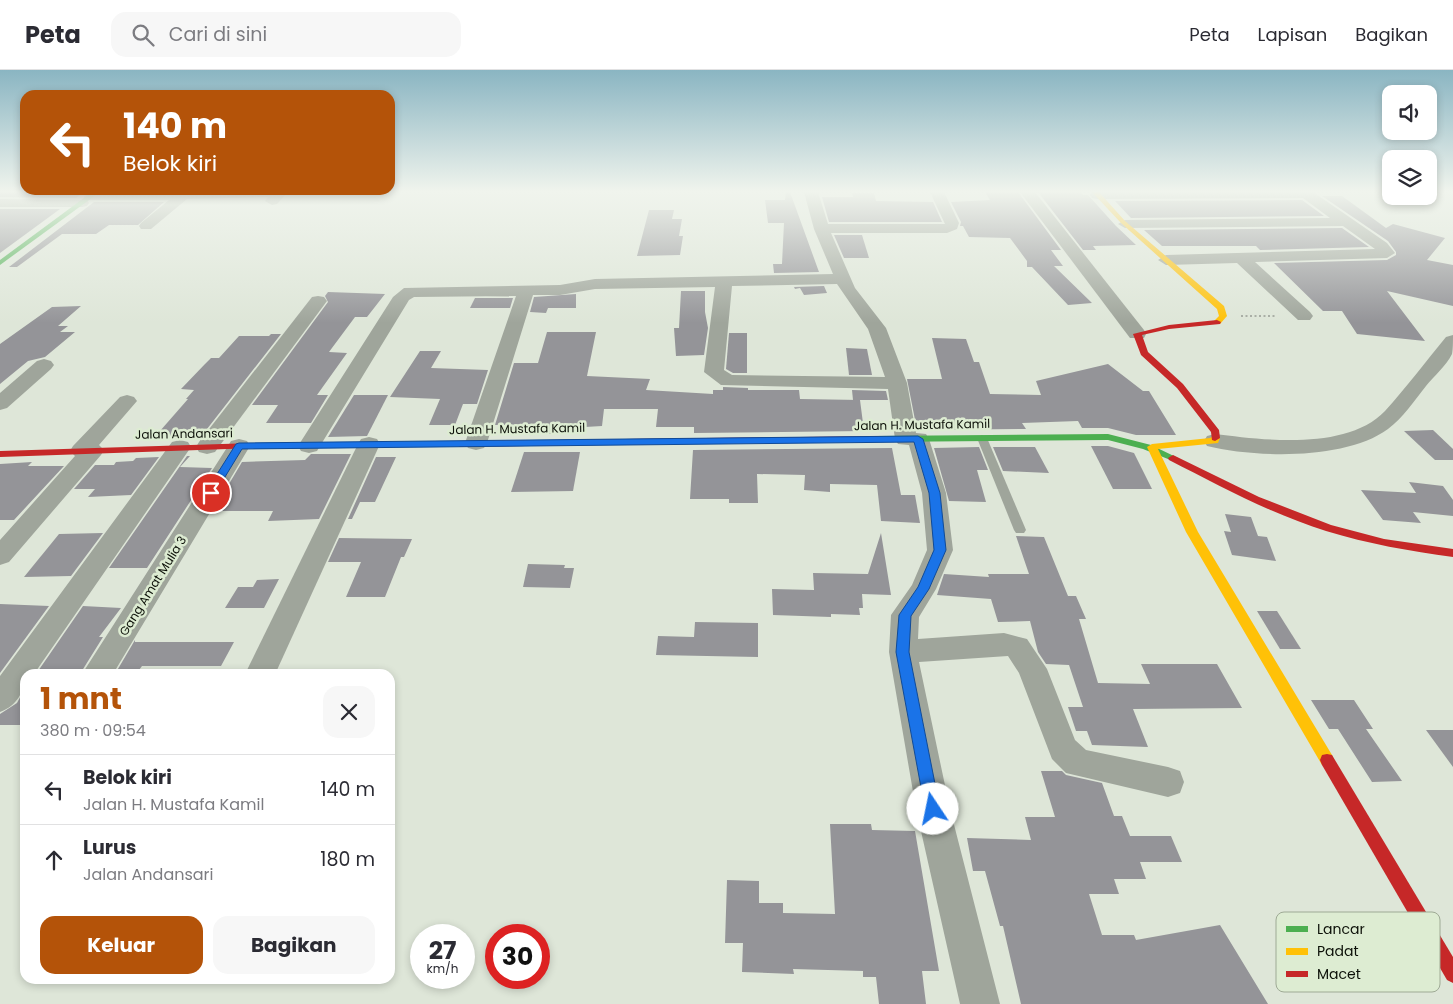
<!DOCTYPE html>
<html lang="id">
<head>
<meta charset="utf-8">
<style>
  :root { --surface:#fff; --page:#f7f7f7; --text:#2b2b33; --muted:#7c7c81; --line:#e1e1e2; --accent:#b45309 }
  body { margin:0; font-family:Poppins,sans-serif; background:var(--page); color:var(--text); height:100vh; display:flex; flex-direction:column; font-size:19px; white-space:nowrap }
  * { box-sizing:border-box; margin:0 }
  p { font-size:16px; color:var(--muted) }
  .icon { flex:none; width:28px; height:28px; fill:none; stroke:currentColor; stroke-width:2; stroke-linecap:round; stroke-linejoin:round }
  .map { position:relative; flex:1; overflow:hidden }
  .side { position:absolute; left:20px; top:599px; width:375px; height:315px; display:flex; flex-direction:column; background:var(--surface); border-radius:15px; box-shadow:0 2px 8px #0003 }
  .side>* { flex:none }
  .guide { position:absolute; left:20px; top:20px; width:375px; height:105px; border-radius:15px; box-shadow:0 2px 8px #0003; background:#b45309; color:#fff; overflow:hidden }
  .fabs { position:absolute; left:1382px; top:15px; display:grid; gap:10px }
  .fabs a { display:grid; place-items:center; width:55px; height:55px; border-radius:10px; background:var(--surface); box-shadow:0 2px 8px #0003; font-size:25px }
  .speed { position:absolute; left:410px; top:854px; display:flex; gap:10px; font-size:25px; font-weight:700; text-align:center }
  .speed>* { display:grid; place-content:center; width:65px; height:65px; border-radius:50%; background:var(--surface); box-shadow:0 2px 8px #0003; line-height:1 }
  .speed small { font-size:12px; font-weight:400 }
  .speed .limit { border:8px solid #d22; background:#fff; color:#111 }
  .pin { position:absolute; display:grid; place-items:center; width:42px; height:42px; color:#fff; margin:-21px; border:2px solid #fff; border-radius:50%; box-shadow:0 1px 5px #0007 }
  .me { position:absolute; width:55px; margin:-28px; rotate:349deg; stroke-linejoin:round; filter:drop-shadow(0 0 4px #0008) }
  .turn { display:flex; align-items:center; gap:18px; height:105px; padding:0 20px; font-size:22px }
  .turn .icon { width:65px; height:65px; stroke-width:2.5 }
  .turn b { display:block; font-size:35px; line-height:42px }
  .round { display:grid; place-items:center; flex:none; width:52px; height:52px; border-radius:15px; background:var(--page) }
  .head { display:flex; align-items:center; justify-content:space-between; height:85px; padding:0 20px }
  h1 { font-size:30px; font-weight:700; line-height:38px; color:var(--accent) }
  .button { display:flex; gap:10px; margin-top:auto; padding:10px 20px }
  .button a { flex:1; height:58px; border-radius:15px; background:var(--accent); color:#fff; font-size:20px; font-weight:700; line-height:58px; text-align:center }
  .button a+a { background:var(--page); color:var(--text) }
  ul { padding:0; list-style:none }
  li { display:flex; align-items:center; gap:15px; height:70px; padding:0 20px; border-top:1px solid var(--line) }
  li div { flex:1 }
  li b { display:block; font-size:19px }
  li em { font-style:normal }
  header { display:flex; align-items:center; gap:30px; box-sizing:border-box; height:70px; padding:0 25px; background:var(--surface); border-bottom:1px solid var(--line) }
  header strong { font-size:24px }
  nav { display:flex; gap:28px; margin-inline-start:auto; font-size:18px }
  .search { width:350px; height:45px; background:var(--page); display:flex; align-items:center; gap:12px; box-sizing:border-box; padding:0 18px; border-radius:15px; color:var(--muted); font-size:19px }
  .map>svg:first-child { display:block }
  .building { fill:#949498 }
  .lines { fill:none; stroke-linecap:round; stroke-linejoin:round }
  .path { stroke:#a6aba2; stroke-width:2; stroke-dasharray:2 2.5; stroke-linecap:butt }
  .lane { fill:#9fa59b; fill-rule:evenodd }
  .street { fill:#9fa59b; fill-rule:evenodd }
  .fast { fill:#4caf50; fill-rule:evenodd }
  .slow { fill:#ffc107; fill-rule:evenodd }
  .jam { fill:#c62828; fill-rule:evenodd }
  .route { fill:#1a73e8; stroke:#114b97 }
  .labels { text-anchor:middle; stroke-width:5; stroke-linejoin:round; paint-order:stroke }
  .street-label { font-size:12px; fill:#0c1008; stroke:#ddecd2 }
  .key { fill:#ddecd2; stroke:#9eaa95; stroke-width:1 }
  .key-label { font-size:14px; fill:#0c1008 }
</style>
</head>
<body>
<header>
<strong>Peta</strong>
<div class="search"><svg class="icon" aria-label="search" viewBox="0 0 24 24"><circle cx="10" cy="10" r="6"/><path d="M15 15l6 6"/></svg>Cari di sini</div>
<nav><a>Peta</a><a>Lapisan</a><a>Bagikan</a></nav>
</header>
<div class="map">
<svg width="1453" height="934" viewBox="0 0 1453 934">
  <rect width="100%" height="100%" fill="#dee6d8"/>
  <!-- building -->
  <g class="building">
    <polygon points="0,122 83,122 76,128 0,127"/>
    <polygon points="786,122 790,122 819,202 774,203 773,194 782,194 784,153 768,153 765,130 785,130"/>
    <polygon points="985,122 1018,122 1061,180 1051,180 1063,196 1054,196 1092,233 1068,235 1032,197 1027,197 1027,191 1010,168 969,167 963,156 960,156 961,152 951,132 990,130"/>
    <polygon points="1038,122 1080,122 1083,125 1088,125 1116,156 1136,175 1093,176 1096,180 1083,180"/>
    <polygon points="852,123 874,123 876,131 933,132 942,152 829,152 822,127 853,127"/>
    <polygon points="1322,126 1342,126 1386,158 1393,154 1445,168 1427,190 1453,195 1453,236 1387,221 1425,271 1357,264 1342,241 1323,241 1274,193 1387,190 1396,185 1396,182 1388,171"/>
    <polygon points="1302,130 1324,146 1131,148 1115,131"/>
    <polygon points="94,132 164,132 138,155 109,155 96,164 62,164 17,197 9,197"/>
    <polygon points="0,139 60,139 0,183"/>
    <polygon points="649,140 674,140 672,149 682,149 679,166 683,166 680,185 637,186"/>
    <polygon points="1342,158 1369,177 1260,180 1256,176 1162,176 1144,160"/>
    <polygon points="834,165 862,165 869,188 844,188"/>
    <polygon points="824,216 827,223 804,225 800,218 795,219 794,217"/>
    <polygon points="681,221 705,221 705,242 708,258 704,285 676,286 674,258 679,258"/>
    <polygon points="328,222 385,224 367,247 355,247 329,282 347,283 317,325 328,325 311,353 266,353 278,335 252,335 328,232 325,226"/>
    <polygon points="576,224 576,238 548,238 546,243 530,242 534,227"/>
    <polygon points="475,228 513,228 510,238 470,238"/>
    <polygon points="81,236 58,256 68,256 60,262 75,262 45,287 28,291 0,314 0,274 52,237"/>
    <polygon points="547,262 596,262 587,306 650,309 646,320 713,324 713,320 723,320 723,317 748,318 748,320 799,320 800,329 860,330 864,361 694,363 694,357 656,357 658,339 604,339 602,356 585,357 584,364 530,364 533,355 495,355 514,293 538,293"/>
    <polygon points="729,263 747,263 747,303 733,303 726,299"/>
    <polygon points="271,264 281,264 200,368 153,369 188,329 186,329 194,320 181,319 205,294 211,288 219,288 239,266 269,266"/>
    <polygon points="932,268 966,269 974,292 979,292 990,324 1041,325 1036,311 1108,294 1143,321 1149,321 1176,365 1136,365 1108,358 1082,358 1078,351 1022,353 1026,359 917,360 907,309 942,309"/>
    <polygon points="846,278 867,279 872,305 849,305"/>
    <polygon points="420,281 441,281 431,298 488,300 477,334 463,334 455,355 429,355 440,329 390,327"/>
    <polygon points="852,320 886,321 888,330 853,330"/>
    <polygon points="354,325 388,325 367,366 328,367"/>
    <polygon points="1433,360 1453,379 1453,390 1435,390 1404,361"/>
    <polygon points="1091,376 1108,376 1134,383 1152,419 1113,419"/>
    <polygon points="979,377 988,400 977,400 986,432 949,431 934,378"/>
    <polygon points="993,377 1035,377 1049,403 1003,401"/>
    <polygon points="892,378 901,425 915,425 920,453 881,451 877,415 830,414 830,422 804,420 805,405 757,404 758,433 729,433 729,429 690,429 693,380"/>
    <polygon points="524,382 580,382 573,421 511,422"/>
    <polygon points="311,384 351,384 319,449 268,451 273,441 213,441 242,392 305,390"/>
    <polygon points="187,386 190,386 180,397 212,398 147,498 109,498"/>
    <polygon points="159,387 131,425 88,427 95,419 74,419 95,395 114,395 116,392 133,391 136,388"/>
    <polygon points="376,387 396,387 375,432 360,432 352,449 348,449"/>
    <polygon points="32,392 28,396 64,396 14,450 0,450 0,394"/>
    <polygon points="1409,412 1443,416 1453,430 1453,446 1413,442 1421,453 1383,450 1361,420 1416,423"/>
    <polygon points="1225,444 1251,447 1258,466 1267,467 1276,491 1232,485 1224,461 1231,462"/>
    <polygon points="103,463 71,506 24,507 59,464"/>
    <polygon points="881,463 891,525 862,524 863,538 859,538 860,545 831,544 831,547 773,545 772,519 814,520 813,503 868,504"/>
    <polygon points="1016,466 1044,467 1068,526 1076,526 1086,549 1079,549 1098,613 1150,614 1141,594 1217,594 1242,638 1133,639 1148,677 1092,675 1087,661 1076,661 1068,637 1083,637 1069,595 1046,594 1038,582 1030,551 998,552 991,529 937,525 944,504 989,507 988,504 1029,504"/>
    <polygon points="339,468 412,469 404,487 401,487 385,527 346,527 361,492 328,492"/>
    <polygon points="528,494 565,495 564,498 574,498 570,518 523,517"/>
    <polygon points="279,509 264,538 225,538 238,517 253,517 257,510"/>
    <polygon points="0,534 49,536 0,603"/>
    <polygon points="83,536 121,538 99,567 103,567 80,604 36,604"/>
    <polygon points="1257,541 1277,541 1301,579 1280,579"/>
    <polygon points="695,552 758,553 758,587 656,585 658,566 694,567"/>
    <polygon points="135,570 135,572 234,572 221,596 142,596 136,604 115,604"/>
    <polygon points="25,618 25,655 0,655 0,644 17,633"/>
    <polygon points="1311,630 1354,630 1373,659 1366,659 1402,711 1372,712 1338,659 1329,659"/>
    <polygon points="1426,660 1453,660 1453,697"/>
    <polygon points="1041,701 1062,701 1066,705 1102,713 1114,746 1122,746 1130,766 1171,766 1182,792 1140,792 1146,809 1114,809 1119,824 1089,824 1102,865 1134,865 1136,870 1220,855 1268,934 1021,934 1003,856 1000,856 985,801 973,801 967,768 1031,770 1025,747 1055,747"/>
    <polygon points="830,754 871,754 872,760 915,761 939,901 922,901 926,934 879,934 876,907 863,907 863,901 793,899 794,904 742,902 743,873 725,873 727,810 759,811 759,833 783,833 783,843 835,844"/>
  </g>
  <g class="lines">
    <!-- path -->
    <polyline class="path" points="1241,246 1277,246"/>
    <!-- lane -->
    <polygon class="lane" points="982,365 987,368 1026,460 1024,463 1016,463 1014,460 977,368"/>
    <!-- street -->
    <g class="street">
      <polygon points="112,122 287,122 287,123 277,134 272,135 265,131 268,127 187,129 151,159 141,159 139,156 141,153 169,130 87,130 89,133 87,136 82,137 0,137 0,129 86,130 84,127 86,124"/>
      <path d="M 804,122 L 818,122 L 828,154 L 945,154 L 930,122 L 944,122 L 959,153 L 957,159 L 947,163 L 831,163 L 855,218 L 886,258 L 907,313 L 916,363 L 926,364 L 929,369 L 946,423 L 953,480 L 936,519 L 919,547 L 918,569 L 1004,563 L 1027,569 L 1047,599 L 1075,670 L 1086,680 L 1168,697 L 1180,701 L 1184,712 L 1180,723 L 1168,727 L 1066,703 L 1052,689 L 1019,603 L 1008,586 L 919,592 L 950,739 L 1000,934 L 960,934 L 916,739 L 889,582 L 891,545 L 912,515 L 927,480 L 922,423 L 909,375 L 898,374 L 895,369 L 888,319 L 721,315 L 704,302 L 715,217 L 595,219 L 560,225 L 533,225 L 487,373 L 484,378 L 476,380 L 468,378 L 465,373 L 516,226 L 414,227 L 409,230 L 317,381 L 309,383 L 301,381 L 298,376 L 393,227 L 404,218 L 560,215 L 595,209 L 833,204 L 814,159 ZM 837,214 L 868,259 L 885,307 L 732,305 L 724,300 L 732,216 Z"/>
      <polygon points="1020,122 1035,122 1144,260 1146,264 1144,268 1130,268"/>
      <polygon points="1092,122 1313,122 1387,173 1395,183 1387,188 1255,192 1310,242 1313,246 1310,250 1298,250 1237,193 1166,195 1158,190 1166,185 1375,179 1343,156 1125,158 1118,154 1125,150 1330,148 1303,128 1097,129 1092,128 1090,125"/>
      <polygon points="318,226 324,227 327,231 215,382 207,384 199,382 196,377 199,372 312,227"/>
      <path d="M 1453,265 C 1453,271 1453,279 1452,284 C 1446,296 1434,306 1426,316 C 1414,331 1403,348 1388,359 C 1346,390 1256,388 1207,376 L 1204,371 L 1207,366 L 1215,364 C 1263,370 1347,381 1385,341 C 1406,318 1426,291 1446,267 Z"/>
      <polygon points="44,289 51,291 54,295 51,299 7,338 0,340 0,323 37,291"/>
      <polygon points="127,325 134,327 137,331 99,375 104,380 101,385 9,492 0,495 0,470 75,386 70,381 73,376 120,327"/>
      <polygon points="369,367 377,369 380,374 277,600 275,604 249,604 247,600 358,374 361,369"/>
      <polygon points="239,369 247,371 250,376 113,604 82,604 228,376 231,371"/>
      <path d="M 180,370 L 188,372 L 191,377 L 34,604 L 25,604 C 25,621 17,636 0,642 L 0,606 L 172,372 Z"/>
    </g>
    <!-- fast -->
    <g class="fast">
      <polygon points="92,122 100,122 0,195 0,190"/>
      <polygon points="1108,364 1151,375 1178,388 1173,391 1143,379 1108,370 877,372 872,369 877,366"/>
      <polygon points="460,371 465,374 463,376 254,379 249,376 254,373"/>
    </g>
    <!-- slow -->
    <g class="slow">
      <polygon points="1092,122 1099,122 1125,151 1224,236 1227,246 1220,254 1214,254 1213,252 1219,246 1217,239 1121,153"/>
      <polygon points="1215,365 1220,368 1218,373 1158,379 1198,462 1332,685 1334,690 1332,695 1327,696 1322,695 1186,462 1147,377 1152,374 1210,368"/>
    </g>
    <!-- jam -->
    <g class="jam">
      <polygon points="1217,250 1221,252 1220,254 1169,259 1142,265 1148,282 1183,314 1219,360 1220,368 1215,371 1212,370 1211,362 1177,318 1141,285 1133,264 1169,255"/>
      <polygon points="877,366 880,367 882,369 880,371 460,377 455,374 460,371"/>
      <polygon points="254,373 259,376 258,378 0,387 0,381"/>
      <path d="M 1173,385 L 1259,427 L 1331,455 L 1384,469 L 1453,479 L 1453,487 C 1410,481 1368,474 1326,461 C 1271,444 1220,416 1169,390 L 1168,388 Z"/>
      <polygon points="1327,684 1332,685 1453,887 1453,913 1447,910 1322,695 1320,690 1322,685"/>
    </g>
  </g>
  <!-- sky -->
  <linearGradient id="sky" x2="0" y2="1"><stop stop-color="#8ab5c2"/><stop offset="0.48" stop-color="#f0f4ed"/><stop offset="1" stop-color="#f0f4ed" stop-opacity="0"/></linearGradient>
  <rect width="1453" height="253" fill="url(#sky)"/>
  <!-- route -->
  <polygon class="route" points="918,366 923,369 940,423 946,480 929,519 911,546 909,582 940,739 938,744 933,746 927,744 925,739 896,582 899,545 918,517 934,480 929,423 914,372 242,379 214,425 207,425 205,423 236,374 239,373"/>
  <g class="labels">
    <!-- street labels -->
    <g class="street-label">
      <text transform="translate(922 355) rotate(-1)" y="4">Jalan H. Mustafa Kamil</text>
      <text transform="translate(517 359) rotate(-1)" y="4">Jalan H. Mustafa Kamil</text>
      <text transform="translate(184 364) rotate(-1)" y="4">Jalan Andansari</text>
      <text transform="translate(153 516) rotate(-58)" y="4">Gang Amat Mulia 3</text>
    </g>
  </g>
  <!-- legend -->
  <rect x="1276" y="842" width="164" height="80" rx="8" class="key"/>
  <rect x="1286" y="856" width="22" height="6" fill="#4caf50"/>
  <rect x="1286" y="878" width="22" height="7" fill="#ffc107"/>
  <rect x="1286" y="901" width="22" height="6" fill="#c62828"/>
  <g class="key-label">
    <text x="1317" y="864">Lancar</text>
    <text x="1317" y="886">Padat</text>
    <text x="1317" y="909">Macet</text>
  </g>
</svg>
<div class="fabs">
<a><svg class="icon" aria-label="sound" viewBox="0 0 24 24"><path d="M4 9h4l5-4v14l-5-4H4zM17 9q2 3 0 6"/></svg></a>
<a><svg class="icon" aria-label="layers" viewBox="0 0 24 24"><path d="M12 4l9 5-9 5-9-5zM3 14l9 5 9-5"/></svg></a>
</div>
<div class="speed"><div>27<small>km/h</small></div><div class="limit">30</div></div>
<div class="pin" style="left:211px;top:423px;background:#d93025"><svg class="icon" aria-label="arrive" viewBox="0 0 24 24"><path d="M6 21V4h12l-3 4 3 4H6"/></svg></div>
<svg class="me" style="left:933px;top:739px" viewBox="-20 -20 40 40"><circle r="19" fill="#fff"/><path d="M0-13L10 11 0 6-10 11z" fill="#1a73e8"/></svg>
<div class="guide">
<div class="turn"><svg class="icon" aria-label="left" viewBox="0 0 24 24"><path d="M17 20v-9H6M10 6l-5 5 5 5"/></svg><div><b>140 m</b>Belok kiri</div></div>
</div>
<section class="side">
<div class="head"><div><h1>1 mnt</h1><p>380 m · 09:54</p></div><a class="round"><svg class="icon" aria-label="close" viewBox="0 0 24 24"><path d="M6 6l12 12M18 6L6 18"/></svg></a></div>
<ul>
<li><svg class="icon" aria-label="left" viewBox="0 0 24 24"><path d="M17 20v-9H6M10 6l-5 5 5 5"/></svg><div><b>Belok kiri</b><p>Jalan H. Mustafa Kamil</p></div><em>140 m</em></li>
<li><svg class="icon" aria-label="ahead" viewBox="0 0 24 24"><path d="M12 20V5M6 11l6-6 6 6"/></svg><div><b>Lurus</b><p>Jalan Andansari</p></div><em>180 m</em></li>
</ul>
<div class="button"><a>Keluar</a><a>Bagikan</a></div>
</section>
</div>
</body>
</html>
